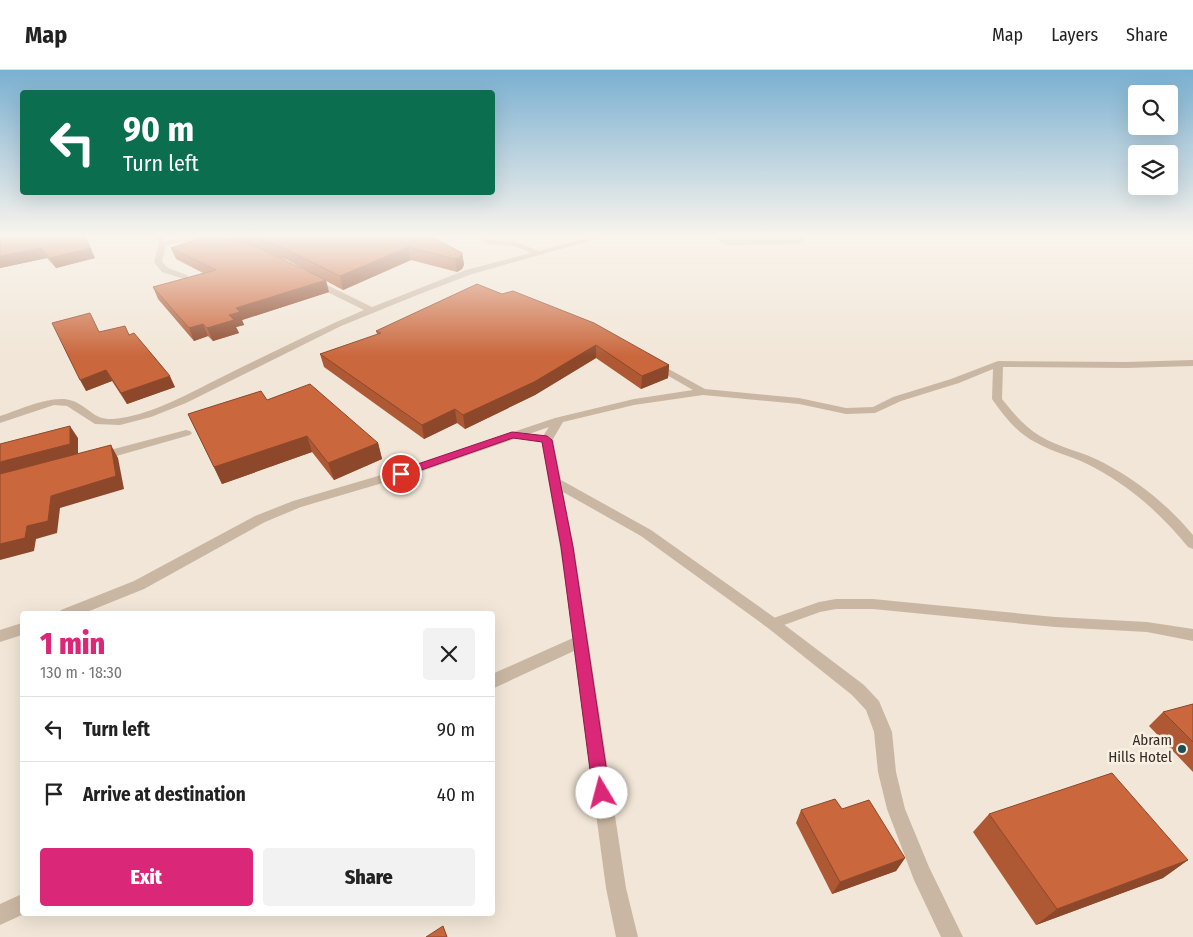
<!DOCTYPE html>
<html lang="en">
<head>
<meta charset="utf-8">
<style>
  :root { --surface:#fff; --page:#f2f2f2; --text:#222; --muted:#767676; --line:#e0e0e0; --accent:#db2777 }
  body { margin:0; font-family:"Fira Sans Condensed",sans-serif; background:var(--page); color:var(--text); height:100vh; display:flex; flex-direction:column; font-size:19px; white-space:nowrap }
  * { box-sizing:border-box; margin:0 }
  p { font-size:16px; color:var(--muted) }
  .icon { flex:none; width:28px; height:28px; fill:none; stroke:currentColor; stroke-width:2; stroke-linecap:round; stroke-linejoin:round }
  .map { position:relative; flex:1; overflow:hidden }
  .details { position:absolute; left:20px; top:541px; width:475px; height:305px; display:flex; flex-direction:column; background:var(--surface); border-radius:5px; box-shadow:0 5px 20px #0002 }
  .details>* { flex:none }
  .guide { position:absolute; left:20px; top:20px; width:475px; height:105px; border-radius:5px; box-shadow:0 5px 20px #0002; background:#0b6e4f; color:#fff; overflow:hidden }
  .fabs { position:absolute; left:1128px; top:15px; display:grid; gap:10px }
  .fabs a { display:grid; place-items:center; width:50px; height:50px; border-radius:5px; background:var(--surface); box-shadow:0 5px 20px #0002; font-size:25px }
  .pin { position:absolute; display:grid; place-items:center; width:42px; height:42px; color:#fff; margin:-21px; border:2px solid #fff; border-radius:50%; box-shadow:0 1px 5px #0007 }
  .me { position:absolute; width:55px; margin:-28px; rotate:352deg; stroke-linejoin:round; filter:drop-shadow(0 0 4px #0008) }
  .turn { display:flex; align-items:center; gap:18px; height:105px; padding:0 20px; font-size:22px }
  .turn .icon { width:65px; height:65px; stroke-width:2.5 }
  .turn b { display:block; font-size:35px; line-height:42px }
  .round { display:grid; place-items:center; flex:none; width:52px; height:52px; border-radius:5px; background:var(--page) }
  .headline { display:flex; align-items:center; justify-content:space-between; height:85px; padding:0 20px }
  h1 { font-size:30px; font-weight:800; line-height:38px; color:var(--accent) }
  .cta { display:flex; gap:10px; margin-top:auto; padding:10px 20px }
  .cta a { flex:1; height:58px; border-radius:5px; background:var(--accent); color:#fff; font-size:20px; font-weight:800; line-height:58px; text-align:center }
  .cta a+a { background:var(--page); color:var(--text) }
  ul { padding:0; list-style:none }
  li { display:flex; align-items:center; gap:15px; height:65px; padding:0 20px; border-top:1px solid var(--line) }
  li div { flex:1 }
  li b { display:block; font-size:19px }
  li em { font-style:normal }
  header { display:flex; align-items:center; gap:30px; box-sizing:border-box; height:70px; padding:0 25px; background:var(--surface); border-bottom:1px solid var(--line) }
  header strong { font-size:24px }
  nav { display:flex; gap:28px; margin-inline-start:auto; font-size:18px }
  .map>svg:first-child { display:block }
  .green { fill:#b0c197 }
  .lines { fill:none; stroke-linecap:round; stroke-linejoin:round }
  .service { fill:#cab7a3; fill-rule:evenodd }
  .minor { fill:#cab7a3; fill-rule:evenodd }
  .wall { fill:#ae5934 }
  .shaded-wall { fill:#8d482b }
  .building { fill:#ca673d; stroke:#8d482b }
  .route { fill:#db2777; stroke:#8e194d }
  .poi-dot { fill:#1a4f57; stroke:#f9f0e3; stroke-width:2 }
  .labels { text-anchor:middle; stroke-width:5; stroke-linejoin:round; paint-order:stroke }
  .near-poi-label { font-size:15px; fill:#342b25; stroke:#f9f0e3; text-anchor:end }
</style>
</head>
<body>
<header>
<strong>Map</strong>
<nav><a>Map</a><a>Layers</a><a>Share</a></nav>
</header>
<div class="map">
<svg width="1193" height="867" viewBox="0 0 1193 867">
  <rect width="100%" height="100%" fill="#f1e6d7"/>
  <!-- green -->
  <polygon class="green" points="711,165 808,165 799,174 727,175"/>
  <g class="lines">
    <!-- service -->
    <polygon class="service" points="836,529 873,529 1055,547 1147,552 1193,559 1193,571 1147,562 1055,557 873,539 836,539 820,542 773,559 768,558 766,554 768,550 819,532"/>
    <!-- minor -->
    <g class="minor">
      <polygon points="154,165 160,165 165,171 195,166 220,171 216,173 195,170 166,175 162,192 168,198 187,205 188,207 184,209 162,202 154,192 159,173"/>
      <path d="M 471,165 L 479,165 L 491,170 L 516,172 L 539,181 L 599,165 L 610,165 L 472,204 L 422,223 L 341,256 L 186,333 L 151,347 L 120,355 L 95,354 L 67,336 L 54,335 L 0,353 L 0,346 C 19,340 54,323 73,331 C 93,339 94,353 121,348 C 154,343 186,325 216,310 C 265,286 314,261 364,240 L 311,214 L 311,210 L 317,210 L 372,237 L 466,200 L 531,183 L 515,176 L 487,174 Z"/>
      <path d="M 1193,290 L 1193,296 L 1126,298 L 1003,297 L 1002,329 C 1013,343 1025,357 1040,366 C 1060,378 1084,382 1104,393 C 1138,411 1168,435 1193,465 L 1193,479 L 1188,477 C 1162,445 1132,418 1095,398 C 1076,387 1054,383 1035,372 C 1017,363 1003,345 992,329 L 993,299 L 959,313 L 901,331 L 875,343 L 846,344 L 799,334 L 703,325 L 634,335 L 563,352 L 553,369 L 561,410 L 651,460 L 778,550 L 864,615 L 879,631 L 892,662 L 896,702 L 905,739 L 929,797 L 963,867 L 941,867 L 914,810 L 887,739 L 878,702 L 874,662 L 866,640 L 852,625 L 768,558 L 641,466 L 563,422 L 574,477 L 626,818 L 638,867 L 616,867 L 606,818 L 574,581 L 492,619 L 492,604 L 573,568 L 560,477 L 541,369 L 549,357 L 420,402 L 301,437 L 265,452 L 144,519 L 82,544 L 59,544 L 61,540 L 134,511 L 255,446 L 293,431 L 412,396 L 555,348 L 634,329 L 693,320 L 651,296 L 649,294 L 654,291 L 705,319 L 799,328 L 846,338 L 873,337 L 893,327 L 951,309 L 998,291 L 1126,292 Z"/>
      <polygon points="186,360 190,361 192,363 190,365 99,391 93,387 95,384"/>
      <polygon points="22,553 22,565 0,572 0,560"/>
      <polygon points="22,824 22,844 24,844 0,855 0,834"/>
    </g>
  </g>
  <!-- wall -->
  <g class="wall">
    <polygon points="0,165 43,167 95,188 56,198 47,188 0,198"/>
    <polygon points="231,165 429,165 462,183 464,195 462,199 457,202 411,190 343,220 287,190 278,187 329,222 242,250 244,255 236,257 239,263 213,271 208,266 194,271 158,229 153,217 203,203 176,189 171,178 233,169"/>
    <polygon points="477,214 669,295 668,308 641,319 596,288 535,325 465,359 457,353 424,369 324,297 320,284 377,264 376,261"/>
    <polygon points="100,262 129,264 175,317 127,334 112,311 86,321"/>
    <polygon points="267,330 378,373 382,389 334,410 312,382 222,414 188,344"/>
    <polygon points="1193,634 1193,702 1149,656 1163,642"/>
    <polygon points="842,739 905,788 896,801 832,824 796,753 801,740"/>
    <polygon points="989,744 1188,790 1163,808 1036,855 973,762"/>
  </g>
  <!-- shaded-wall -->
  <g class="shaded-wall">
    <polygon points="85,165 95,188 56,198 50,188"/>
    <polygon points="408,177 411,190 343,220 340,206"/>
    <polygon points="41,178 47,188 0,198 0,186"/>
    <polygon points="462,183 464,195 462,199 457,202 455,189"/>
    <polygon points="326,210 329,222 242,250 244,255 236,257 239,263 213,271 207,258 229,245 236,238"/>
    <polygon points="203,254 208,266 194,271 189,258"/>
    <polygon points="596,275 596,288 535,325 465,359 463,345"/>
    <polygon points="669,295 668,308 641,319 642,306"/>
    <polygon points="106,300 112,311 86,321 80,310"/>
    <polygon points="170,306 175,317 127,334 121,323"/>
    <polygon points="455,339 457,353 424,369 422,355"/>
    <polygon points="70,356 78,368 78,387 0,407 0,392"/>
    <polygon points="307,366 312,382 222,414 214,397"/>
    <polygon points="378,373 382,389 334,410 328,393"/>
    <polygon points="111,375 118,388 124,419 60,438 57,463 36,469 34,481 0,490 0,474 27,456 51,426"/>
    <polygon points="905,788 896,801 832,824 840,812"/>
    <polygon points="1188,790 1163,808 1036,855 1057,839"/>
  </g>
  <!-- building -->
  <g class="building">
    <polygon points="0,165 42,165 43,167 51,165 84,165 90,178 50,188 41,178 0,186"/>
    <polygon points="211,165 218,165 257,177 326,210 236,238 240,242 229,245 234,250 207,258 203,254 189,258 153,217 216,200 171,178"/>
    <polygon points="248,165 429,165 462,183 461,186 455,189 408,177 340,206 283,178"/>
    <polygon points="477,214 502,224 513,221 594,253 669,295 642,306 596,275 534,312 463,345 455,339 422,355 320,284 381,263 376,261"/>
    <polygon points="90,243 99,262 125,256 129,265 134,263 170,306 121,323 106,300 80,310 52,253"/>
    <polygon points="310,314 378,373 328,393 307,366 214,397 188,344 261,321 267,330"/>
    <polygon points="70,356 70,374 0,392 0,374"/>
    <polygon points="111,375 116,406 51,426 48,451 27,456 25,468 0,474 0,404"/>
    <polygon points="1193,634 1193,672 1163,642"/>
    <polygon points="1112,703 1188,790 1057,839 989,744"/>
    <polygon points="835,729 842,739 869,730 905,788 840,812 801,740"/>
    <polygon points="443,856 447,867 426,867"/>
  </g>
  <!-- sky -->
  <linearGradient id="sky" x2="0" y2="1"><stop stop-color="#7ab0d1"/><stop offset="0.58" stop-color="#f9f4ed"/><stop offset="1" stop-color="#f9f4ed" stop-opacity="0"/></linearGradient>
  <rect width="1193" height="286" fill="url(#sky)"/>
  <!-- route -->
  <polygon class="route" points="512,362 547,366 552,370 573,477 610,723 608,729 602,731 596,729 593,723 561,477 542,372 513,368 404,406 397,406 395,404 397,401"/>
  <!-- markers -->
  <circle class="poi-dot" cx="1182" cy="679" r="5"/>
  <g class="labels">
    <!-- near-poi labels -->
    <g class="near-poi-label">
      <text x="1172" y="675">Abram<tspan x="1172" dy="17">Hills Hotel</tspan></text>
    </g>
  </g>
</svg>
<div class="fabs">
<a><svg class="icon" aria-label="search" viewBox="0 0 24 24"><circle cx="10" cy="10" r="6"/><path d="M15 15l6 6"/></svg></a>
<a><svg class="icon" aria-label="layers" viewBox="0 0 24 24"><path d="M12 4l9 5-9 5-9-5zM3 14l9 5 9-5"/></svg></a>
</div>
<div class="pin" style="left:401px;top:404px;background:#d93025"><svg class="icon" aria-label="arrive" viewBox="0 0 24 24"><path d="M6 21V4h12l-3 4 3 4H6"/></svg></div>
<svg class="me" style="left:602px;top:723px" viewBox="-20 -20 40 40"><circle r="19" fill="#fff"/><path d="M0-13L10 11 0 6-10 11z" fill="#db2777"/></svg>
<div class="guide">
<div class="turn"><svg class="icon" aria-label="left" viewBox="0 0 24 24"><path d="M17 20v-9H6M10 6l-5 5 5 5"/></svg><div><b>90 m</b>Turn left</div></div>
</div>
<section class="details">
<div class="headline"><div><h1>1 min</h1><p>130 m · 18:30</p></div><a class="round"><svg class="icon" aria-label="close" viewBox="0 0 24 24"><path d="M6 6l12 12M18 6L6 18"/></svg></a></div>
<ul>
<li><svg class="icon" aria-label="left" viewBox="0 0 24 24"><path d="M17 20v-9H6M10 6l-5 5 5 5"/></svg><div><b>Turn left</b></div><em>90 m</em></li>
<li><svg class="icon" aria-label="arrive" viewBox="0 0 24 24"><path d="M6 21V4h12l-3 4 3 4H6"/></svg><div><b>Arrive at destination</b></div><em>40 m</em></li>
</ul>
<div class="cta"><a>Exit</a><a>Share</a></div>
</section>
</div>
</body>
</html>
